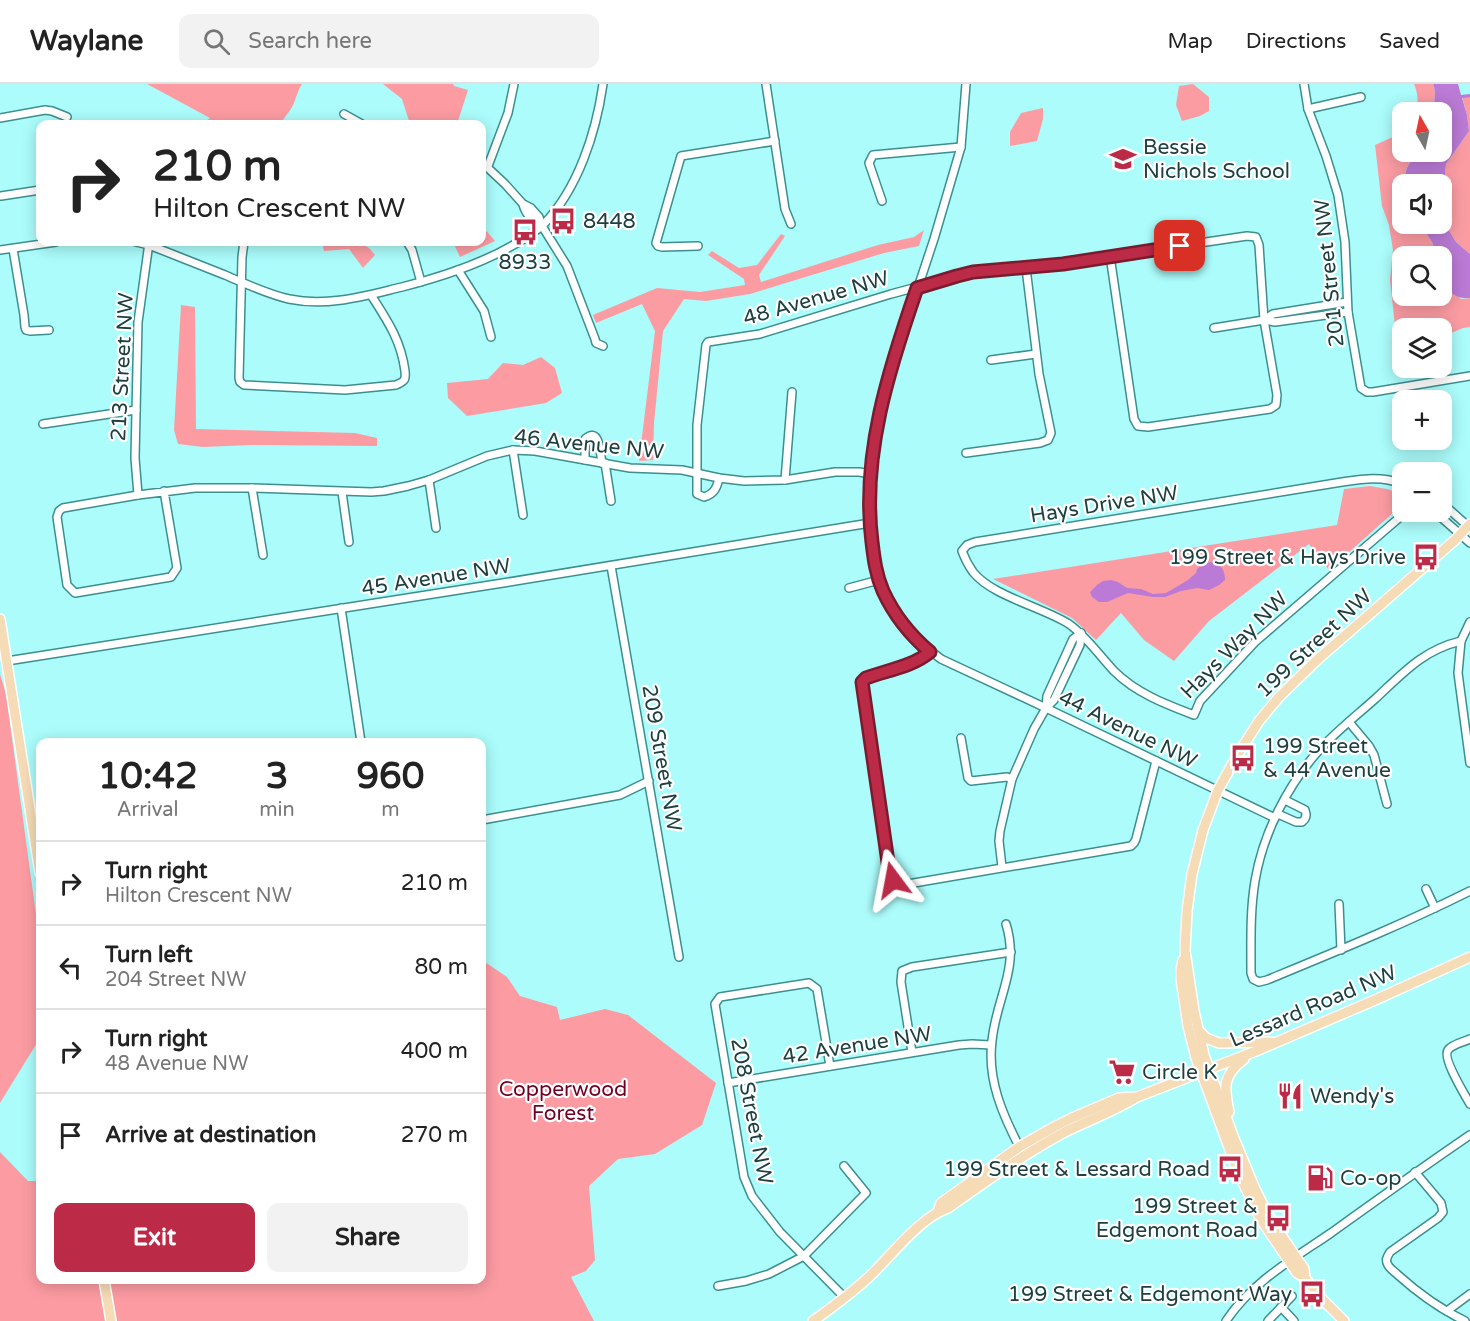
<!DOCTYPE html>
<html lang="en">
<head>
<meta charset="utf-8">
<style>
  :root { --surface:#fff; --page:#f2f2f2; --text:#222; --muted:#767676; --line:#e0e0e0; --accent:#bb2a47 }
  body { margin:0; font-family:"Varela Round",sans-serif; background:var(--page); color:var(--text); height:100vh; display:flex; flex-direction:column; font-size:22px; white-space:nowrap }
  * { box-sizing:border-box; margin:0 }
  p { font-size:20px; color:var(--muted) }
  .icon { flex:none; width:33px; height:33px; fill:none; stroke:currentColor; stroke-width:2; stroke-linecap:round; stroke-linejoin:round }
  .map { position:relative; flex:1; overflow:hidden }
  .sheet { position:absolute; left:36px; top:654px; width:450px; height:546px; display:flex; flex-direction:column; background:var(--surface); border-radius:12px; box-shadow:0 3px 15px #0003 }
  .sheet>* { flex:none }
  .top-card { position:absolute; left:36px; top:36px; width:450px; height:126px; border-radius:12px; box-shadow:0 3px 15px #0003; background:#fff; color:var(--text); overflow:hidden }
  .needle { width:39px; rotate:351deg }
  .controls { position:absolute; left:1392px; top:18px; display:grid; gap:12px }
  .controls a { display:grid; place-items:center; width:60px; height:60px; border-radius:12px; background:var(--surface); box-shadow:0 3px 15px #0003; font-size:30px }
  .pin { position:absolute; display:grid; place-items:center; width:51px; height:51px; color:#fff; margin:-26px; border-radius:12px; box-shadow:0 3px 9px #0006 }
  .me { position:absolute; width:66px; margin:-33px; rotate:347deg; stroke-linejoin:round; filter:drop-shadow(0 0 4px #0008) }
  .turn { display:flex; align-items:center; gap:21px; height:126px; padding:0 18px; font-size:27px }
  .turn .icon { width:78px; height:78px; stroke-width:2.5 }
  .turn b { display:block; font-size:42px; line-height:51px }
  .eta { display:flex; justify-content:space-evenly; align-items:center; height:102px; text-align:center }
  .eta b { font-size:36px; font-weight:700; line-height:42px }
  .button { display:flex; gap:12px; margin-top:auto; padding:12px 18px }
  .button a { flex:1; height:69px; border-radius:12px; background:var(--accent); color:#fff; font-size:24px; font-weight:700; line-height:69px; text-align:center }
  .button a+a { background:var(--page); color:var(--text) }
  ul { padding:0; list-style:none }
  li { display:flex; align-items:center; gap:18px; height:84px; padding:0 18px; border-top:2px solid var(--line) }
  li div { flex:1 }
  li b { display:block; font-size:22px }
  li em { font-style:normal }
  header { display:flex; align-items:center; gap:36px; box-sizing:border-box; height:84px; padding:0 30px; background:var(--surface); border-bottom:2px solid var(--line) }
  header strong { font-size:28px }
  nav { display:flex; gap:33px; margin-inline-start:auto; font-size:21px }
  .search { width:420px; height:54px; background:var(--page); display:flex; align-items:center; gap:15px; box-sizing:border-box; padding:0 21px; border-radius:12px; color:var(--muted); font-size:22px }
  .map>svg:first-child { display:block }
  .green { fill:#fb9ca3 }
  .forest { fill:#fc9ba2 }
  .water { fill:#ba7ad5 }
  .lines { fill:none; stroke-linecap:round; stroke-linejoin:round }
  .minor-casing { stroke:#3d8f8f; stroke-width:10 }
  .major-casing { stroke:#fff; stroke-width:12 }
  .minor { stroke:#fff; stroke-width:7 }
  .major { stroke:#f5dbb6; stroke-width:9 }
  .route-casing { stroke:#7a1b2e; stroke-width:15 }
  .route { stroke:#bb2a47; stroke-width:10 }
  .labels { text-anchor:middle; stroke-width:4.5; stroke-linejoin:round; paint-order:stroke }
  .poi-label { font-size:21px; fill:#1e4040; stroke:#fff; text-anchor:start }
  .street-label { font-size:21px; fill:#1e4040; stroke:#fff }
  .park-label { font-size:21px; fill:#730022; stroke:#fff }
</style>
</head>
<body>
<header>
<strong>Waylane</strong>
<div class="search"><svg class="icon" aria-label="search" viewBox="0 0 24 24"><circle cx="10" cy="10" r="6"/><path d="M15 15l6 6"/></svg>Search here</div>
<nav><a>Map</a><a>Directions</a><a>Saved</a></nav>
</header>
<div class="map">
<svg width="1470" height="1237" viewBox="0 0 1470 1237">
  <rect width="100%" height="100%" fill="#abfcfb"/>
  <!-- green -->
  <g class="green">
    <polygon points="1193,0 1209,13 1209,27 1200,32 1182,37 1176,21 1179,2"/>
    <path d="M 1414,0 L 1433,0 C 1437,9 1434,19 1432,28 L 1415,28 C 1419,20 1418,9 1414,0 Z"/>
    <polygon points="1462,13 1470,13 1470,170 1456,158 1448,145 1444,120 1449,103 1449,97 1445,90 1446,80 1469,47 1467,31"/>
    <polygon points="1043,24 1043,35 1037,57 1010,62 1010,48 1021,29"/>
    <path d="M 1402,47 L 1402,68 L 1419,68 C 1408,80 1404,84 1405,100 L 1402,100 L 1402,140 L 1420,140 L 1432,158 L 1437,172 L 1402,172 L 1402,212 L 1442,212 L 1442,186 L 1444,189 L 1445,196 L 1461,215 L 1470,214 L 1470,243 L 1463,244 L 1442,253 L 1442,244 L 1402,244 L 1402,259 L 1397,260 L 1390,196 L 1393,166 L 1389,141 L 1382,122 L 1375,61 L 1393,53 Z"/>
    <polygon points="924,146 919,162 884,169 750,210 706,217 684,215 663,247 654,339 653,376 639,377 655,247 642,220 596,239 593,231 657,204 700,208 745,201 744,195 708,171 712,167 739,184 757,181 781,150 785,152 759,191 761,198 878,161 914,153"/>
    <polygon points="1370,402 1387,405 1402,410 1402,421 1329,486 1309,460 1209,537 1174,577 1144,556 1121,529 1096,556 1072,534 993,495 1337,441 1344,405"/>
  </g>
  <!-- forest -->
  <g class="forest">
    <path d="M 147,0 L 302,0 C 297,7 296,16 292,23 C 288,30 284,33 281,40 L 202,40 L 210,34 Z"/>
    <polygon points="383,0 453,0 454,2 468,6 457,40 410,40 402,15"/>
    <polygon points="482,142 495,157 460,173 453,158 482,158"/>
    <polygon points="322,158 359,158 369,164 375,171 363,184 349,165 324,167"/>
    <polygon points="181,221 195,223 196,345 355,349 377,354 377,362 252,361 203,363 178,360 174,346"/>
    <polygon points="541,273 555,284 562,309 546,319 467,332 448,314 447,299 488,295 503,279 523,281"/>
    <polygon points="0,590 6,610 40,860 40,954 0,1019"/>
    <polygon points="482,876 507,893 520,912 557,923 560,936 605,925 628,931 716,999 702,1041 655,1070 618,1075 589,1102 595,1176 586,1187 571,1193 594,1237 0,1237 0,1068 28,1097 40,1097 40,1196 482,1196"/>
  </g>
  <!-- water -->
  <g class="water">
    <path d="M 1433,0 L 1458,0 L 1461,11 L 1470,10 L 1470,13 L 1462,14 L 1467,31 L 1469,47 L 1446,80 L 1445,90 L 1449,97 L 1449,103 L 1444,120 L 1448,145 L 1456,158 L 1470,170 L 1470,214 C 1453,215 1446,206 1444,189 L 1442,188 L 1442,172 L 1437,172 L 1432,158 L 1420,140 L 1442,140 L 1442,100 L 1405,100 C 1404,83 1409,80 1419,68 L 1442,68 L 1442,28 L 1432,28 C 1434,19 1437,9 1433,0 Z"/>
    <path d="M 1214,477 C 1222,482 1225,487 1225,496 L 1219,501 L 1209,506 L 1197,504 L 1181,507 L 1165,513 L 1153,513 L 1128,509 L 1107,518 L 1099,518 L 1092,513 L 1090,508 L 1097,501 L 1103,497 L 1111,496 L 1118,498 L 1127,504 L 1141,505 L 1153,510 L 1166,509 L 1188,496 L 1196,489 L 1197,485 L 1204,480 Z"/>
  </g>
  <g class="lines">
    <!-- minor casing -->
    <g class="minor-casing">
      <g id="minor">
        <polyline points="514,0 508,29 488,82 489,85 505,100 523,120 531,124 539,133 542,142 567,182 595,255 596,259 603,262"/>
        <polyline points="766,0 785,125 791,140"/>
        <polyline points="966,0 961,63 934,155 890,288 877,346 871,383 870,439 876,486 882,505 891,523 902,540 918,557 941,575 1046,624 1275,734"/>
        <polyline points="1304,0 1308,25 1326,72 1338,111 1345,158 1348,228 1361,304 1367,308 1373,308 1470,292"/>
        <polyline points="1308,25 1361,13"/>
        <polyline points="344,30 362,40"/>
        <polyline points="0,34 45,26 52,27 67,33"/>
        <polyline points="1,112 40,106"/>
        <polyline points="882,117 869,79 873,71 961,63"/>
        <path d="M 523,120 C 525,130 533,137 542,142"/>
        <path d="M 136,158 L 149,161 C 174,171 200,181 225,191 C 246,200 267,210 289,215 C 328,223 364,212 402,203 C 445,192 491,177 528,152 C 533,148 539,145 543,141 C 578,105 596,49 603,0"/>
        <path d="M 244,158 L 242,173 L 239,294 L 240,298 L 244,301 L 345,306 L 396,301 C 398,300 403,298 404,296 C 406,294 405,289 405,287 C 401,256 387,236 371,211"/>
        <polyline points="407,158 412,166 421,198"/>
        <polyline points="698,162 662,163 658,162 656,159 681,72 775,57"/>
        <polyline points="13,165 24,231 25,243 26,246 30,247 49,246"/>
        <polyline points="0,166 56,158"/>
        <polyline points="458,186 484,227 491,253"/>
        <polyline points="1264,236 1273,230 1347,218"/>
        <polyline points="1214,244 1264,236 1275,238 1348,228"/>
        <polyline points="991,276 1036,270"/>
        <polyline points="43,340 136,326"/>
        <polyline points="513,366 523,431"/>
        <polyline points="966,369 1040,359 1048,356 1051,349 1039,290 1026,184"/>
        <path d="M 585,376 L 585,355 C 600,342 600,369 602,379"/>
        <polyline points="605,379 611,417"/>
        <polyline points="1432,388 1434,385"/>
        <path d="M 719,394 C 717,404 714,410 704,413 L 697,410 L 697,341 L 706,261 L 708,258 L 760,250 L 891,210 L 973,188 L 1063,179 L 1247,152 L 1256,153 L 1259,161 L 1264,236 L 1277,311 L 1276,321 L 1270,325 L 1148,343 L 1138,342 L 1134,335 L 1110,172"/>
        <polyline points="429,396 436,444"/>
        <polyline points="785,396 792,308"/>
        <path d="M 1402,400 C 1382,392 1363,395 1342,398 L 975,458 L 967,461 L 962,467 C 965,475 968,481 973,488 C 992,512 1042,523 1069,540 C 1087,553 1099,571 1114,587 C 1136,609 1165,620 1194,631 L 1200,617 L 1255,558 L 1406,428"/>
        <polyline points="252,404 263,471"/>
        <polyline points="164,407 177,484 171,493 75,509 67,501 57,433 59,427 63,424 138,411 195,404 252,404 371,408 384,407 408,402 429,396 487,372 513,366 535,367 630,384 682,386 719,394 744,397 785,396 835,388 859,388 871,390"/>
        <polyline points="342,408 349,458"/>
        <polyline points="138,411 135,374 138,238 149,159"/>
        <polyline points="1442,419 1470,444"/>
        <polyline points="1435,428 1470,459"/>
        <polyline points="611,482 679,873"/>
        <polyline points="849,504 879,496"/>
        <polyline points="341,524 361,658"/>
        <polyline points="1470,538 1461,557 1458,589 1470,679"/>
        <path d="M 1461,557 C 1423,566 1403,589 1375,615 C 1357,631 1338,646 1321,664 C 1288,700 1263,749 1255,797 C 1250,827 1251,858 1251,889 L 1253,895 L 1259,898 L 1267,896 C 1335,868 1404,840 1470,807"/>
        <path d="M 930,568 C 912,583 887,586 865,594 L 862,598 L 890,792 C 895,800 899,801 908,800 L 1131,762 L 1134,759 L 1136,755 L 1156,677"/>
        <polyline points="7,577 503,499 870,439"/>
        <polyline points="1046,624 1047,612 1073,555 1081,549"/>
        <polyline points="1349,638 1369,662 1374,671 1387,720"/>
        <polyline points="961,654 968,694 971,697 1007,693 1012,695"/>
        <path d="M 1278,730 L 1296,738 L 1302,738 C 1306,735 1307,731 1305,726 L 1285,716"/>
        <polyline points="482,736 620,711 649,697"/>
        <polyline points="1002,783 999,757 1000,747 1012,695 1034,645 1046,624 1054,616 1080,561 1081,549"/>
        <polyline points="1426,805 1435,824"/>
        <polyline points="1339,820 1341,866"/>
        <path d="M 1006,840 C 1020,885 996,914 992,957 C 987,996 1003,1032 1021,1066"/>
        <path d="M 1470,955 C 1464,958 1452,960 1448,966 C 1442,974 1465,1011 1470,1020"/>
        <polyline points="912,968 901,898 902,887 912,883 1011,868"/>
        <polyline points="830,982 817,905 809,899 720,913 715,920 744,1093 752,1112 780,1148 845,1214"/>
        <polyline points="728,999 959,961 972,960 991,961"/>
        <path d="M 1415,1088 L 1441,1119 L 1443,1128 L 1438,1134 L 1390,1168 C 1387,1173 1385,1176 1388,1181 C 1390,1185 1395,1188 1398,1191 C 1418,1209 1440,1225 1465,1237"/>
        <polyline points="718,1202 746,1197 769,1190 804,1172 866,1109 844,1082"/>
        <polyline points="1281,1223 1294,1237"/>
        <polyline points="1447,1227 1470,1210"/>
        <path d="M 1226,1237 C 1252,1198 1293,1175 1331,1149 C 1377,1116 1423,1083 1470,1051"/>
        <polyline points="1268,1237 1292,1212"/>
      </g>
    </g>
    <!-- major casing -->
    <g class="major-casing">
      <g id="major">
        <polyline points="0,535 40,789"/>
        <polyline points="1183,876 1181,886 1181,895 1188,942 1196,974 1238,1088 1260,1134 1297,1189 1305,1194 1321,1214 1344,1237"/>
        <polyline points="1199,947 1206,954 1219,959 1271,958"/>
        <path d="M 1229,1028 C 1224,1003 1222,992 1244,975"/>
        <polyline points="938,1128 941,1119 1019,1063 1054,1043 1072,1034 1119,1014 1134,1013"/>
        <polyline points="1305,1194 1304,1185 1275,1142 1263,1121 1255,1105 1233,1052 1204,971 1194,927 1185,867 1187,827 1192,790 1203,746 1218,706 1238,670 1259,637 1279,613 1318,575 1455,456 1470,440"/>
        <polyline points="104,1196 111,1237"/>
        <path d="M 813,1237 C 834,1222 856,1206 874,1188 C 894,1168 921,1133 948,1124 C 985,1098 1021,1072 1061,1050 C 1086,1037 1113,1028 1137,1013 L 1256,967 L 1375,916 L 1470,873"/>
      </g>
    </g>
    <!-- minor -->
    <use href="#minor" class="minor"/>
    <!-- major -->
    <use href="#major" class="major"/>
  </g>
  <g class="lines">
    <!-- route casing -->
    <g class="route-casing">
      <path id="route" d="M 893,796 L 890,792 L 862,598 L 866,594 C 887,586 912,583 930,568 C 910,551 894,531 883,507 C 876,491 874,475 872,458 C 861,371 889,285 917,204 L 957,192 L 973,188 L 1063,180 L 1180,162"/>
    </g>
    <!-- route -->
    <use href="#route" class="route"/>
  </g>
  <!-- icons -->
  <defs>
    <g id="school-bare" transform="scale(2.07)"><path d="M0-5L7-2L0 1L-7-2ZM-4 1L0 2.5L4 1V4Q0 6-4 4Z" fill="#bb2a47" stroke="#fff" stroke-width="2.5" paint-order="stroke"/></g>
    <g id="bus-bare" transform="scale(2.07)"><path d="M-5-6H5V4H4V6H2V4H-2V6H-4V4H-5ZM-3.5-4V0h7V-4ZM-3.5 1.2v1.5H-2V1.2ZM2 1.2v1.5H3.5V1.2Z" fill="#bb2a47" stroke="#fff" stroke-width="2.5" paint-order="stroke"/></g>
    <g id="supermarket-bare" transform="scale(2.07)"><path d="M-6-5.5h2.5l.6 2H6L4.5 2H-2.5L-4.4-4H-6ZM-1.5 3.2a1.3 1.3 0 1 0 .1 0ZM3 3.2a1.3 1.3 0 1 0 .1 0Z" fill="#bb2a47" stroke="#fff" stroke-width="2.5" paint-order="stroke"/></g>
    <g id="restaurant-bare" transform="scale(2.07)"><path d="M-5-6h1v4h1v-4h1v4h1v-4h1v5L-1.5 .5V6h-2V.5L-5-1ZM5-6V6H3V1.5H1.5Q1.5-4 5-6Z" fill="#bb2a47" stroke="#fff" stroke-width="2.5" paint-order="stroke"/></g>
    <g id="fuel-bare" transform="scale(2.07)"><path d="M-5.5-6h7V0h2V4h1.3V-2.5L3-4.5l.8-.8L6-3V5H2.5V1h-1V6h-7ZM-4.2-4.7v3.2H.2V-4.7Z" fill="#bb2a47" stroke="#fff" stroke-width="2.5" paint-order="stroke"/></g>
  </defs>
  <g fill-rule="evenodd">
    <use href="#school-bare" x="1123" y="75"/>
    <use href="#bus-bare" x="563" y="137"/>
    <use href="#bus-bare" x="525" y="148"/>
    <use href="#bus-bare" x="1426" y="473"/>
    <use href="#bus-bare" x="1243" y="674"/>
    <use href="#supermarket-bare" x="1122" y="988"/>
    <use href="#restaurant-bare" x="1290" y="1012"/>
    <use href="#bus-bare" x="1230" y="1085"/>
    <use href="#fuel-bare" x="1320" y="1094"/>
    <use href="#bus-bare" x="1278" y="1134"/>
    <use href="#bus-bare" x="1312" y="1210"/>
  </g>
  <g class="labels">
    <!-- poi labels -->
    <g class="poi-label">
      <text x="1143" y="70">Bessie<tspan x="1143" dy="24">Nichols School</tspan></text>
      <text x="583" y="144">8448</text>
      <text x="525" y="185" text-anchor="middle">8933</text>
      <text x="1406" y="480" text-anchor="end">199 Street &amp; Hays Drive</text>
      <text x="1263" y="669">199 Street<tspan x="1263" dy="24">&amp; 44 Avenue</tspan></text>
      <text x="1142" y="995">Circle K</text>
      <text x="1310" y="1019">Wendy's</text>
      <text x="1210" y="1092" text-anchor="end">199 Street &amp; Lessard Road</text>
      <text x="1340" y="1101">Co-op</text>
      <text x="1258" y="1129" text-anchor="end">199 Street &amp;<tspan x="1258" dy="24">Edgemont Road</tspan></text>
      <text x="1292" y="1217" text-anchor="end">199 Street &amp; Edgemont Way</text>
    </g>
    <!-- street labels -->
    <g class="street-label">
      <text transform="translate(1329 189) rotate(-96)" y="7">201 Street NW</text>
      <text transform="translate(816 214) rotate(-16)" y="7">48 Avenue NW</text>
      <text transform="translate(122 283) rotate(-87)" y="7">213 Street NW</text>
      <text transform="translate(589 360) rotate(6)" y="7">46 Avenue NW</text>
      <text transform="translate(1104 420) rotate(-9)" y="7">Hays Drive NW</text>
      <text transform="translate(436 493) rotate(-9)" y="7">45 Avenue NW</text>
      <text transform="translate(1314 559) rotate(-43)" y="7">199 Street NW</text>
      <text transform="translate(1234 561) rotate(-45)" y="7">Hays Way NW</text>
      <text transform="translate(1128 645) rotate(26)" y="7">44 Avenue NW</text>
      <text transform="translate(662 674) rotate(80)" y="7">209 Street NW</text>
      <text transform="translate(1313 922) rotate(-23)" y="7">Lessard Road NW</text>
      <text transform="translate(857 961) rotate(-9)" y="7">42 Avenue NW</text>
      <text transform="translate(752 1027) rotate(79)" y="7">208 Street NW</text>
    </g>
    <!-- park labels -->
    <g class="park-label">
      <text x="563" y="1012">Copperwood<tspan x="563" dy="24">Forest</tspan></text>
    </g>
  </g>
</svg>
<div class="controls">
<a><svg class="needle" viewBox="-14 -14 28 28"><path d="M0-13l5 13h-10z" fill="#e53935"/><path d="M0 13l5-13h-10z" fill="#767676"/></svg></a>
<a><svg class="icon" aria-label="sound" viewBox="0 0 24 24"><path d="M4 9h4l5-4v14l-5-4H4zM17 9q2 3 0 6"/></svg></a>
<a><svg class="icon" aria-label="search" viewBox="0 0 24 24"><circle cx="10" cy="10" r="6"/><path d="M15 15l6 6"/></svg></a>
<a><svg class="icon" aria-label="layers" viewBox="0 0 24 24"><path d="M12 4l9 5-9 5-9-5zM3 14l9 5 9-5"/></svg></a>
<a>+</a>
<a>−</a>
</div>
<div class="pin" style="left:1180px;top:162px;background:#d93025"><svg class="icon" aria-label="arrive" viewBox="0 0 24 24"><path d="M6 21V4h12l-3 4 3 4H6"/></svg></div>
<svg class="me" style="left:893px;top:796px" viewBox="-20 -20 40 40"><path d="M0-17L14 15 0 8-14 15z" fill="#bb2a47" stroke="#fff" stroke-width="4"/></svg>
<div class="top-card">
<div class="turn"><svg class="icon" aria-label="right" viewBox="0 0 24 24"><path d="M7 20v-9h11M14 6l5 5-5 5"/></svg><div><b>210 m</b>Hilton Crescent NW</div></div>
</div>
<section class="sheet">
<div class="eta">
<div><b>10:42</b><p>Arrival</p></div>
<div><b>3</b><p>min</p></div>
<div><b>960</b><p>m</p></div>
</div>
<ul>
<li><svg class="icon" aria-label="right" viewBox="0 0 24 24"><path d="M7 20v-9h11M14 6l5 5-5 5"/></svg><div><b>Turn right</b><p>Hilton Crescent NW</p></div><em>210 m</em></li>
<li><svg class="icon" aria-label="left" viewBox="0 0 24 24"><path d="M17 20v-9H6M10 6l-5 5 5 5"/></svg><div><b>Turn left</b><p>204 Street NW</p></div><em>80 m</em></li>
<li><svg class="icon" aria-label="right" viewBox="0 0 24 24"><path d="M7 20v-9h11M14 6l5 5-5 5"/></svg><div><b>Turn right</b><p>48 Avenue NW</p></div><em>400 m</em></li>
<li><svg class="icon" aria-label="arrive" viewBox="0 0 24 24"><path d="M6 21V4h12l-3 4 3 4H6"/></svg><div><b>Arrive at destination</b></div><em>270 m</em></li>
</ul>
<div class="button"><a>Exit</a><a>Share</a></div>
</section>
</div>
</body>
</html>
